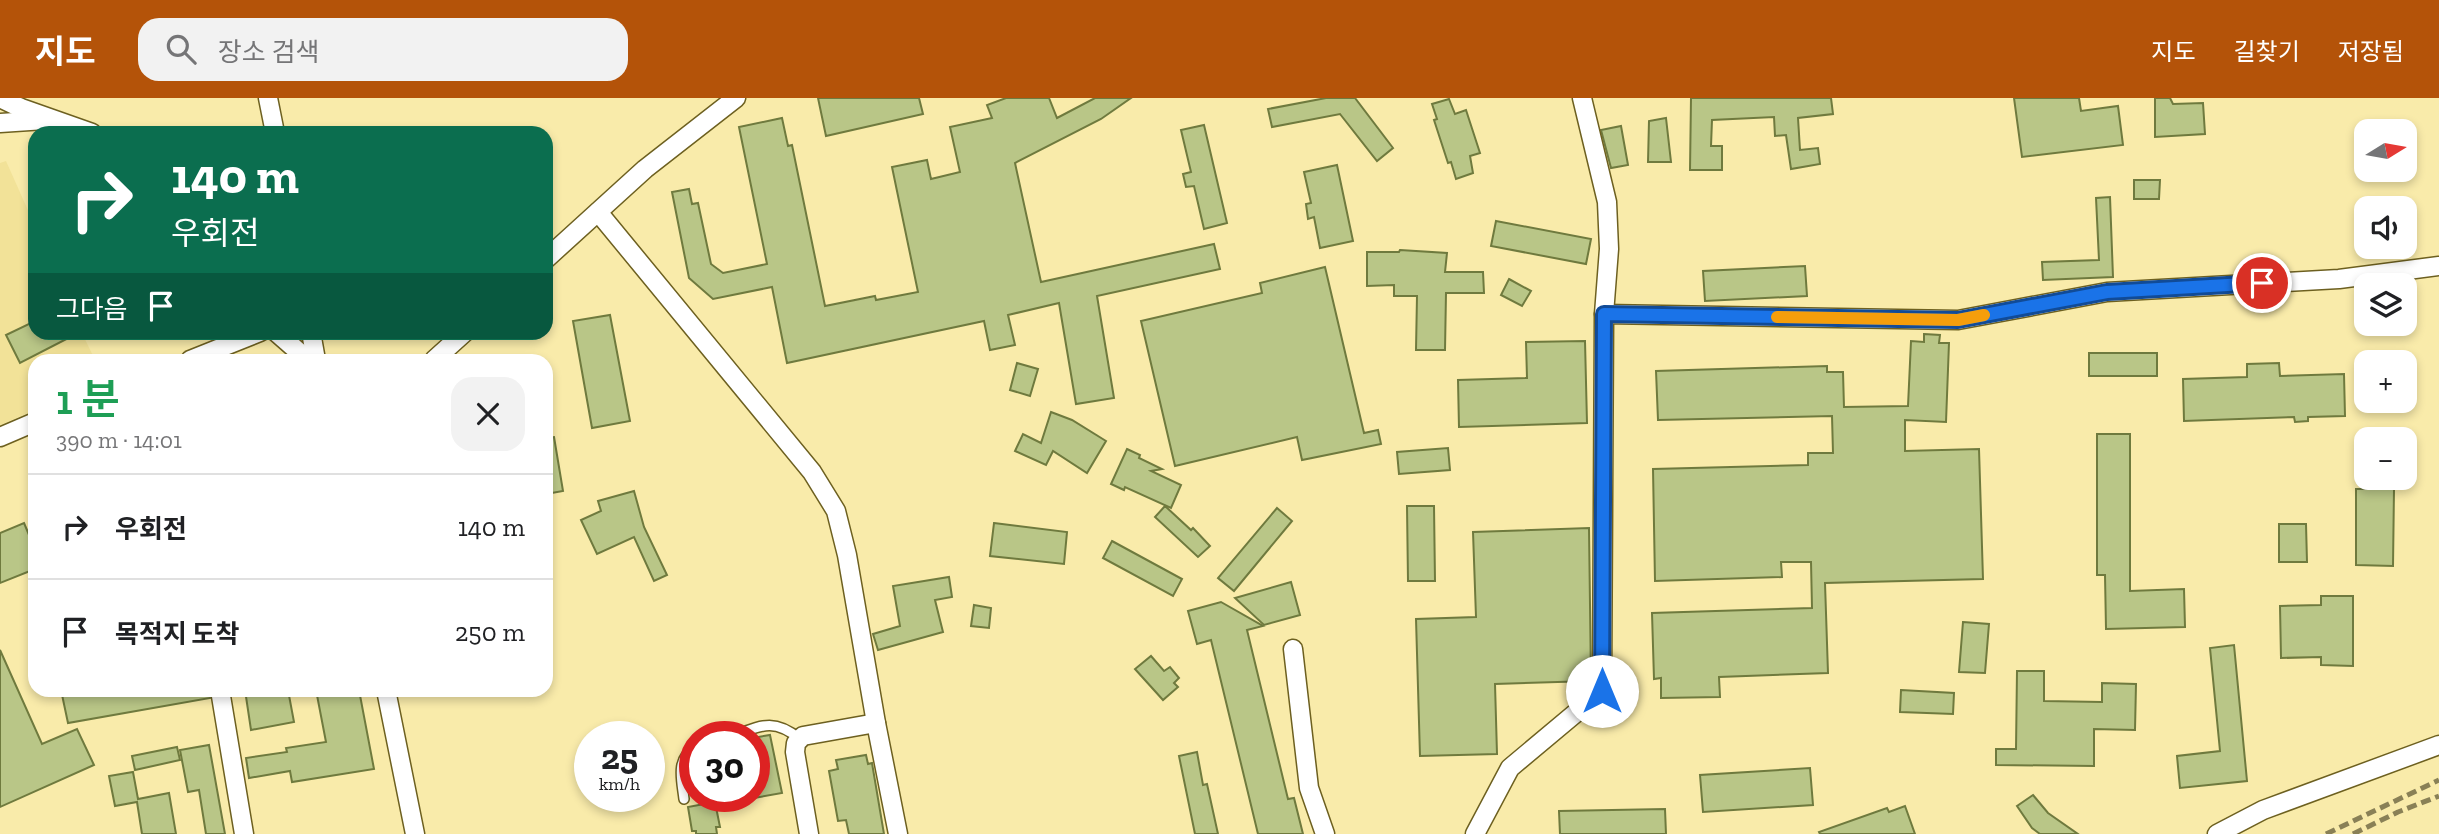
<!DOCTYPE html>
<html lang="ko">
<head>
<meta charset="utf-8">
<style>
  :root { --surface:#fff; --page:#f2f2f2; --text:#202124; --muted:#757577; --line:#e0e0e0; --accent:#b45309 }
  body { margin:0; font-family:"Zilla Slab","Noto Sans KR",serif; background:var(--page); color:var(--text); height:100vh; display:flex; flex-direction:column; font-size:26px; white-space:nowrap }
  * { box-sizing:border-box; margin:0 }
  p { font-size:23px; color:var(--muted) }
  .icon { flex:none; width:38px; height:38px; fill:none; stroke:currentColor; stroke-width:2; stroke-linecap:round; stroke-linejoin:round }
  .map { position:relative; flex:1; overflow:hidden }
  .drawer { position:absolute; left:28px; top:256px; width:525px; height:343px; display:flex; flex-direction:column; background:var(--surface); border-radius:21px; box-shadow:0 4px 10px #0003 }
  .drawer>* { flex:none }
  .banner { position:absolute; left:28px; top:28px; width:525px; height:214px; border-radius:21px; box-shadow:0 4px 10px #0003; background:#0b6e4f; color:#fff; overflow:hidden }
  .needle { width:46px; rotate:79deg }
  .tools { position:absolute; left:2354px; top:21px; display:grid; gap:14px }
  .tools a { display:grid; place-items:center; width:63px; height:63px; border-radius:14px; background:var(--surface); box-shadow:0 4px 10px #0003; font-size:35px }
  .speed { position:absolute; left:574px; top:623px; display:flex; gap:14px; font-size:35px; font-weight:700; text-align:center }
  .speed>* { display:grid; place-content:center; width:91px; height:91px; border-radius:50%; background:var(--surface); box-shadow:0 4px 10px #0003; line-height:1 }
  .speed small { font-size:18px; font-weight:400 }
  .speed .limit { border:10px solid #d22; background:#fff; color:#111 }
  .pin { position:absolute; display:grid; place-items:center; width:60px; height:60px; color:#fff; margin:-30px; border:4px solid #fff; border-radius:50%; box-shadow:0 2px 7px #0007 }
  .me { position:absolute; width:77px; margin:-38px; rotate:0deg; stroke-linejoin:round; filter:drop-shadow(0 0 5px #0008) }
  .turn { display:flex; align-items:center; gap:24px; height:147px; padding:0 28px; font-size:32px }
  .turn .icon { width:91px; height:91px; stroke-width:2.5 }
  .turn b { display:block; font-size:49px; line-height:60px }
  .then { display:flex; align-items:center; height:66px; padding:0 28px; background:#0003; gap:14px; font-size:26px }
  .round { display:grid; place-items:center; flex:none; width:74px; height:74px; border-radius:21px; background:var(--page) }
  .headline { display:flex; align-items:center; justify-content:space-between; height:119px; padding:0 28px }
  h1 { font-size:42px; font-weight:600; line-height:52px; color:#1e9e55 }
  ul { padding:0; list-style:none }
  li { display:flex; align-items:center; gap:21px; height:105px; padding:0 28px; border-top:2px solid var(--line) }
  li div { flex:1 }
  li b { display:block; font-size:26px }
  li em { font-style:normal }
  header { display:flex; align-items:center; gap:42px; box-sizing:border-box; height:98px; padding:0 35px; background:var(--accent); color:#fff }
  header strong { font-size:33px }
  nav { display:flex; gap:38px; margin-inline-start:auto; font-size:24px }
  .search { width:490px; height:63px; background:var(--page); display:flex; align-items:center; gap:18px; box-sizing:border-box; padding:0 24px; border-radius:21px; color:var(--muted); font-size:26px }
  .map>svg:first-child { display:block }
  .built { fill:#f2e298 }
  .building { fill:#b9c687; stroke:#6f7a3e; stroke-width:2 }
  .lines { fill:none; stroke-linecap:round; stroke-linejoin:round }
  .service-casing { stroke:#6d6020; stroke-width:12 }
  .minor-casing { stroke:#6d6020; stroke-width:21 }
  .service { stroke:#fff; stroke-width:9 }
  .minor { stroke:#fff; stroke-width:18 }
  .rail { stroke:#898056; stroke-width:5; stroke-dasharray:10 5; stroke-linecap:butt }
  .route-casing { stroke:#114b97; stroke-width:18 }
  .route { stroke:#1a73e8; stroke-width:12 }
  .slow { stroke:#f59e0b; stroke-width:12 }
</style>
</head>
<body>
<header>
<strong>지도</strong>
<div class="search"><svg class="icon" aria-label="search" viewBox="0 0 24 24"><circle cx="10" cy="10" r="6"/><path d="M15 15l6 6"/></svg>장소 검색</div>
<nav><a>지도</a><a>길찾기</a><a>저장됨</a></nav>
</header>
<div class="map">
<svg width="2439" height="736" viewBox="0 0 2439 736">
  <rect width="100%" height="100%" fill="#f9ebaa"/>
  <!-- built -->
  <polygon class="built" points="6,63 35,128 35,234 82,235 95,262 35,262 35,312 0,327 0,65"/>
  <!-- building -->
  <g class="building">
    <polygon points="818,0 919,0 923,16 826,38"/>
    <polygon points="1006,0 1049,0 1057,20 1095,0 1131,0 1101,21 1015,65 1041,184 1214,146 1220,171 1097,198 1114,300 1076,306 1059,205 1008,217 1015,247 990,252 984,223 787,265 772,189 713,201 689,180 672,94 689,91 692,106 698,105 711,166 723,175 767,166 739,29 782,20 788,48 792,47 825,208 875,198 876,202 918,194 892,69 927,62 931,81 960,74 950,29 992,20 987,7"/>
    <polygon points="1326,0 1355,0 1393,50 1377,63 1340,16 1272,29 1268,11"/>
    <polygon points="1691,0 1831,0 1833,16 1798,20 1800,52 1818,50 1820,66 1791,71 1786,37 1775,38 1774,19 1712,22 1711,48 1722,48 1722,72 1690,72"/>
    <polygon points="2014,0 2079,0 2081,13 2118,8 2123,47 2022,59"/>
    <polygon points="2155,0 2170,0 2173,6 2203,5 2205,36 2155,39"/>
    <polygon points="1449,1 1455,16 1466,12 1480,55 1470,58 1473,75 1456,81 1451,64 1448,65 1434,22 1437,21 1432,6"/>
    <polygon points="1666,20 1671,64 1648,64 1649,23"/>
    <polygon points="1204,27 1227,125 1204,131 1194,88 1186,89 1183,76 1191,74 1181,32"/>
    <polygon points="1621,28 1628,67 1611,70 1601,32"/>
    <polygon points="1337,67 1353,143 1320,150 1314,119 1308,121 1306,106 1311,105 1304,74"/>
    <polygon points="2134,82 2160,82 2159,101 2134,101"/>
    <polygon points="2110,99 2113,179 2043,182 2042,164 2099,162 2096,100"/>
    <polygon points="1496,123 1591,141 1586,166 1491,148"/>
    <polygon points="1400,152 1447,155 1445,174 1483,174 1484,195 1446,195 1445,252 1416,252 1417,198 1394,198 1394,187 1367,188 1367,154 1399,154"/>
    <polygon points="1805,168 1807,198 1705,203 1703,173"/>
    <polygon points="1325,169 1364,335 1378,332 1381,346 1302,362 1297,339 1175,368 1141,223 1262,195 1260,185"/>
    <polygon points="1509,181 1531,193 1522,208 1501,197"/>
    <polygon points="610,217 630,323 592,330 573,223"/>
    <polygon points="35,223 35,234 80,234 20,265 6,237"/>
    <polygon points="1924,236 1940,237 1939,245 1949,245 1946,324 1905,322 1905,353 1979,351 1983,481 1825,485 1828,575 1719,579 1720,599 1661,600 1661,580 1654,581 1652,515 1812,510 1811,464 1781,464 1782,479 1655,483 1653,371 1808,367 1808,355 1833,355 1832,318 1658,322 1656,273 1827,268 1827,274 1843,274 1844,309 1908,308 1911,243 1924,244"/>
    <polygon points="1585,243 1587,325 1459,329 1458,282 1527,280 1526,244"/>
    <rect x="2089" y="255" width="68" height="23"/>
    <polygon points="1017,265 1038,271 1030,298 1010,292"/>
    <polygon points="2279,265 2280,278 2344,276 2345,318 2308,319 2308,323 2295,324 2294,319 2184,323 2183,281 2247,279 2247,266"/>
    <polygon points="1051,314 1072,322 1106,343 1087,375 1053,353 1046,367 1015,353 1023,336 1041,345"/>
    <polygon points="2097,336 2130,336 2130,493 2184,491 2185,529 2106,531 2105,477 2097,477"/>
    <polygon points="554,339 563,393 546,396 546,340"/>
    <polygon points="1448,350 1450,372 1399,376 1397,354"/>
    <polygon points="1127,351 1140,357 1139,360 1162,371 1151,373 1181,387 1171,410 1125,389 1124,392 1111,386"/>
    <polygon points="2356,391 2394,391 2393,468 2356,467"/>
    <polygon points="634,393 644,429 667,477 654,483 634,439 597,456 581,422 601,413 598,403"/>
    <polygon points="1165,408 1191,432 1193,430 1210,448 1198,459 1155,419"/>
    <polygon points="1407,408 1434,408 1435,483 1408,483"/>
    <polygon points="1277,410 1292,423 1234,493 1218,480"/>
    <polygon points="24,425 35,451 35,471 0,485 0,435"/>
    <polygon points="994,425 1067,434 1064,466 990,458"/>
    <polygon points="2279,426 2306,426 2307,464 2279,464"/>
    <polygon points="1589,430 1591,583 1495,586 1497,656 1420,658 1416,521 1476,519 1473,434"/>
    <polygon points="1112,443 1182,481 1173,498 1103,460"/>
    <polygon points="949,479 952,499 935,502 943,534 878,552 873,536 900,528 893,488"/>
    <polygon points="1291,484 1300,517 1264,527 1235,500"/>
    <polygon points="2321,498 2353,498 2353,568 2321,567 2321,559 2281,560 2280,508 2321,507"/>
    <polygon points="1221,504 1263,528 1247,532 1288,701 1294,700 1303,736 1258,736 1211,542 1197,546 1188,513"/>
    <polygon points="974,507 991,510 989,530 971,528"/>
    <polygon points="1963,524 1989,526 1985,575 1959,574"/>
    <polygon points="2234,547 2247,683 2180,690 2177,658 2220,653 2210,550"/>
    <polygon points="0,552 42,646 77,631 94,667 0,709"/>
    <polygon points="1151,558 1164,573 1170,569 1179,580 1174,585 1178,589 1163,602 1135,571"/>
    <polygon points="2017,573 2044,573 2044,603 2102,604 2102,585 2136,586 2135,632 2094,631 2094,668 1996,667 1996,651 2016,651"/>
    <polygon points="61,592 209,592 210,600 68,625"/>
    <polygon points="245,592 288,592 294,624 251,632"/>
    <polygon points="316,592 359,592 374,671 292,684 290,673 249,680 246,660 287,654 286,650 326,644"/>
    <polygon points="1901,592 1954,595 1953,616 1900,614"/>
    <polygon points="770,637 782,695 754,700 754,683 764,681 758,639"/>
    <polygon points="209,647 225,736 206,736 199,692 188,694 180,652"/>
    <polygon points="177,649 180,662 135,672 132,658"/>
    <polygon points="1197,654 1203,687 1207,686 1218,736 1195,736 1179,658"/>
    <polygon points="866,657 868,666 872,665 884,736 849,736 846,722 838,723 829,673 838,671 836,662"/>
    <polygon points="1810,670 1813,707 1703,714 1700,677"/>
    <polygon points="133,674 138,701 169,695 176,736 142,736 137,704 115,708 109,678"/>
    <polygon points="2033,697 2048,715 2078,736 2040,736 2032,730 2017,708"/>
    <polygon points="715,704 720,729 716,729 717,736 696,736 696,733 692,733 688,709"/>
    <polygon points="1905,708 1915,736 1820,736 1819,734 1887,710 1889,714"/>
    <polygon points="1665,711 1666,736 1560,736 1559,713"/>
  </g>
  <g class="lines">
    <!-- service casing -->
    <g class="service-casing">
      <g id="service">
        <path d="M 730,639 C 760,628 773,619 800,641"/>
        <path d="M 684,701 C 682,683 675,660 695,651"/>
      </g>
    </g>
    <!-- minor casing -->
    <g class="minor-casing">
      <g id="minor">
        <polyline points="0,0 21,10 92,35"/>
        <polyline points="268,0 275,35"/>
        <polyline points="1582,0 1607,104 1609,151 1604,216"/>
        <polyline points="0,25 45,22"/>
        <polyline points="598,114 812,374 836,413 847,457 876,625 898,736"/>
        <polyline points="546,161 645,71 736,0"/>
        <polyline points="276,234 308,262"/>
        <polyline points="311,234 316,262"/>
        <polyline points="190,262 260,234"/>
        <polyline points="434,262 465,234"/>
        <polyline points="0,339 35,324"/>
        <polyline points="1293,551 1309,690 1325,736"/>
        <polyline points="220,592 244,736"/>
        <polyline points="386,592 415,736"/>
        <polyline points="809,736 795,654 796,645 803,638 876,625"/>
        <polyline points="1475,736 1510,670 1602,593 1604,216 1958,222 2107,194 2339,181 2439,168"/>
        <polyline points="2217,736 2263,712 2439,647"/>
      </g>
    </g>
    <!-- service -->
    <use href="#service" class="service"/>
    <!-- minor -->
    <use href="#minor" class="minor"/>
    <!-- rail -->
    <g class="rail">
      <polyline points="2326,736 2439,682"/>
      <polyline points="2353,736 2398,714 2439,698"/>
    </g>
  </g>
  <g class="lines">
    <!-- route casing -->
    <g class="route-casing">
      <polyline id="route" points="1602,593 1604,216 1958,222 2107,194 2262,185"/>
    </g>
    <!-- route -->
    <use href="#route" class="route"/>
    <!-- slow -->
    <polyline class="slow" points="1777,219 1958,222 1984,217"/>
  </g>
</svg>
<div class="tools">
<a><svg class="needle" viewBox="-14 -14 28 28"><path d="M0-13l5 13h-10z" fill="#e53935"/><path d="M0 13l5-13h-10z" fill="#757577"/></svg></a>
<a><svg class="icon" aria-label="sound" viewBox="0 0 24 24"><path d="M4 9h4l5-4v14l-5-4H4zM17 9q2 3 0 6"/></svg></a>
<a><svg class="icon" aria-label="layers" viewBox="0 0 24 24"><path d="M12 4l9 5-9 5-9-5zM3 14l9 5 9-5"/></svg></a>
<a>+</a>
<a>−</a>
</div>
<div class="speed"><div>25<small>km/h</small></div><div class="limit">30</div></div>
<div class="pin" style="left:2262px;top:185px;background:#d93025"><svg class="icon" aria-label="arrive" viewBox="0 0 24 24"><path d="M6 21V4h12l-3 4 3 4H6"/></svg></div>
<svg class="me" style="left:1602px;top:593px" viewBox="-20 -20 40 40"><circle r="19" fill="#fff"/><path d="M0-13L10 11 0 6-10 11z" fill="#1a73e8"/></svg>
<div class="banner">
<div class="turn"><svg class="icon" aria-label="right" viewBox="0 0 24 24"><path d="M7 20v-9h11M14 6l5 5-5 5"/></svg><div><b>140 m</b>우회전</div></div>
<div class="then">그다음<svg class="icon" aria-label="arrive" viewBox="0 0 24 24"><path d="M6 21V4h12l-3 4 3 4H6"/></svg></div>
</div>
<section class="drawer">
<div class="headline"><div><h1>1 분</h1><p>390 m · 14:01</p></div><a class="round"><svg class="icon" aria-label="close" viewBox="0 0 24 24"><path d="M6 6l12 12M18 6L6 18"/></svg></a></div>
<ul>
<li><svg class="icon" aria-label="right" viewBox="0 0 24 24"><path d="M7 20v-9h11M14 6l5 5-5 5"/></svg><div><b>우회전</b></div><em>140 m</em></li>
<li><svg class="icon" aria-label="arrive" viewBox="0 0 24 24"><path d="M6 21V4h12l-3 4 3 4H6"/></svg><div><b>목적지 도착</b></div><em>250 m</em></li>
</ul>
</section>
</div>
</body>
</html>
